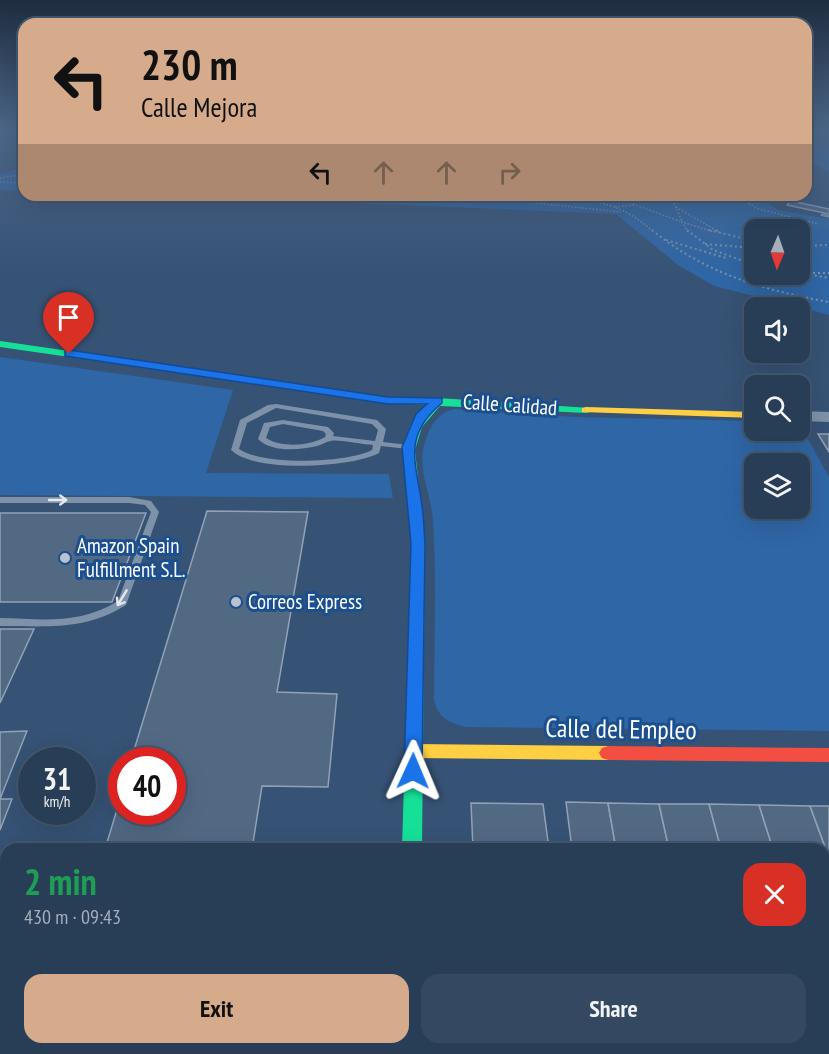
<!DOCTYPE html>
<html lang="en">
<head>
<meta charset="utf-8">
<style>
  :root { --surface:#283e57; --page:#344961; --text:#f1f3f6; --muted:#a5aeba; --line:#44576d; --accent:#d6ab8b }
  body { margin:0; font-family:"PT Sans Narrow",sans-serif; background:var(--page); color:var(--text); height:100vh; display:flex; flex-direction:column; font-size:22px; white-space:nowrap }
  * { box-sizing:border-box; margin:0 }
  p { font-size:20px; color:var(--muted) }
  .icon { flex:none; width:33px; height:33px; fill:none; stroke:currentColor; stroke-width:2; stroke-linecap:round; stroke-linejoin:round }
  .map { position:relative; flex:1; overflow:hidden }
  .drawer { position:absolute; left:0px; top:843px; width:830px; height:212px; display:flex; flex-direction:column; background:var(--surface); border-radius:18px 18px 0 0; box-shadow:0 6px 24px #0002,0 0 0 2px var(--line) }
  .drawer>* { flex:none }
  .hud { position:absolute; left:18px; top:18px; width:794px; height:183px; border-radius:18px; box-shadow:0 6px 24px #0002,0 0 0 2px var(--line); background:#d6ab8b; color:#111; overflow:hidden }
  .needle { width:39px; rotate:182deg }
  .buttons { position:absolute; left:744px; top:219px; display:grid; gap:12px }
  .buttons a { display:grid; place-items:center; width:66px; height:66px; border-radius:12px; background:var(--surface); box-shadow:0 6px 24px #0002,0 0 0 2px var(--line); font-size:30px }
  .speed { position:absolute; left:18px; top:747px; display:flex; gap:12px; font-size:30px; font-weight:700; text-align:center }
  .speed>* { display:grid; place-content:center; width:78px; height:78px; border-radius:50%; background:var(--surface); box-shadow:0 6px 24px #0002,0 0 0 2px var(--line); line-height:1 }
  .speed small { font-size:15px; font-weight:400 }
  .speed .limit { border:9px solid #d22; background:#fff; color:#111 }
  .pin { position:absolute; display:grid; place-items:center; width:51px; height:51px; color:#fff; margin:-62px -26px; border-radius:50% 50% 50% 0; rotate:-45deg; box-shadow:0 0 6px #0007 }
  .pin .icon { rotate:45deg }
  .me { position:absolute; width:66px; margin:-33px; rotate:1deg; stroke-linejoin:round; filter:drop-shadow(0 0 4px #0008) }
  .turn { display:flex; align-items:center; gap:21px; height:126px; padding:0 24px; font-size:27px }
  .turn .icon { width:78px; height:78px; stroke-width:2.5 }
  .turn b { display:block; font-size:42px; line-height:51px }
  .lanes { display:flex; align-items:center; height:57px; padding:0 24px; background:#0003; justify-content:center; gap:30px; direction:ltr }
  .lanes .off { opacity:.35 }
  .round { display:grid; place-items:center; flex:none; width:63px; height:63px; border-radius:18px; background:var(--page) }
  .headline { display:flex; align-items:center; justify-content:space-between; height:102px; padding:0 24px }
  h1 { font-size:36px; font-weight:600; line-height:45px; color:#1e9e55 }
  .button { display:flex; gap:12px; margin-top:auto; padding:12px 24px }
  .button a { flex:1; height:69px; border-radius:18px; background:var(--accent); color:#111; font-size:24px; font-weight:600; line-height:69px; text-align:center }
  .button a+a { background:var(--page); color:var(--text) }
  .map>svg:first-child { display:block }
  .green { fill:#2f66a5; fill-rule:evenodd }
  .building { fill:#526984; stroke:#92a2b6; stroke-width:1.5 }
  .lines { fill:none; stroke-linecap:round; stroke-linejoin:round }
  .path-far1 { stroke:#7d92a8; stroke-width:1.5; stroke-dasharray:1.5 2; stroke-linecap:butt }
  .path { stroke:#7d92a8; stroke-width:2; stroke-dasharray:2 3; stroke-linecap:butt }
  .lane { fill:#7d92a8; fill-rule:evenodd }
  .street { fill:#7d92a8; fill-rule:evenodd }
  .fast { fill:#16e098; fill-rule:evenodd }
  .slow { fill:#ffcf43; fill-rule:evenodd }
  .jam { fill:#f24e42; fill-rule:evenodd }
  .oneway { stroke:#e5e9ee }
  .route { fill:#1a73e8; stroke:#114b97; stroke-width:1.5 }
  .poi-dot { fill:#b9c2ce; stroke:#1b4f8f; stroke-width:2 }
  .labels { text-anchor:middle; stroke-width:6; stroke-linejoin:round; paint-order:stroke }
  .street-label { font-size:21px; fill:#fff; stroke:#1b4f8f }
  .poi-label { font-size:21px; fill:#fff; stroke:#1b4f8f; text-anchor:start }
  .near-street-label { font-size:26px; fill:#fff; stroke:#1b4f8f }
</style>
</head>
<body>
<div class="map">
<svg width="829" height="1054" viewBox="0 0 829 1054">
  <rect width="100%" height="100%" fill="#365274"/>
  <!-- green -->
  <g class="green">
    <polygon points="829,146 829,172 806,160 806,148"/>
    <polygon points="24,168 24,191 0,190 0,174"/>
    <path d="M 166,195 L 752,195 L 779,210 L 829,219 L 829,315 L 714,286 L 678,265 L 616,214 ZM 754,230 L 800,230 L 800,274 L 754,274 Z"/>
    <polygon points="0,357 233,390 206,473 389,474 393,498 0,495"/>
    <path d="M 454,409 L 576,417 L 754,421 L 754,430 L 800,430 L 800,425 L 829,477 L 829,731 L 466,727 C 450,723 438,718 434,700 C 434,641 437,581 433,522 C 432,498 419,474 423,450 C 427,432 435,413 454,409 ZM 754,464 L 800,464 L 800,508 L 754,508 Z"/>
  </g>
  <!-- building -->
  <g class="building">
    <polygon points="791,201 829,209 829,214 787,205"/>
    <polygon points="818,434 829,434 829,452"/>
    <polygon points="207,511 308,512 277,692 337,694 328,787 262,786 252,849 105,849 122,793 122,812 172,812 172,760 131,760"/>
    <polygon points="0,513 146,513 112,602 0,602"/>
    <polygon points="0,629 34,629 0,703"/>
    <polygon points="27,731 0,799 12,799 0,830 0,732"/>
    <polygon points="566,802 608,803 616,849 572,849"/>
    <polygon points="471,803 543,804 549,849 473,849"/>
    <polygon points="608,803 659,804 669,849 616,849"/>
    <polygon points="659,804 709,804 721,849 669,849"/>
    <polygon points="709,804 759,805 773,849 721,849"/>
    <polygon points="759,805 810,806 829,858 829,885 824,884 824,849 773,849"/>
    <polygon points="810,806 829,806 829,852 827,852"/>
    <polygon points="824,884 829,885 829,970 824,970"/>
    <polygon points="44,1048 219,1048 218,1054 43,1054"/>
  </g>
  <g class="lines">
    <!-- path-far1 -->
    <g class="path-far1">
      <polyline points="0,178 24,174"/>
      <polyline points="0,182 24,183"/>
      <polyline points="306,195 441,202 526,202 621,212"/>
      <path d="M 474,195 C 519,198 571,192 614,207 C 629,212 642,222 654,232"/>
      <polyline points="619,195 622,200 682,222"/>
      <polyline points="667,195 675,205 682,221"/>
      <polyline points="733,195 759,209 819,224"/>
      <polyline points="587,201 606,195"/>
      <polyline points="615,207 635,205"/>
      <polyline points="676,207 719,232"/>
      <polyline points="796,230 809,222"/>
      <polyline points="688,232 682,222 714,232"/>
    </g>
    <!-- path -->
    <g class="path">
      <path d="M 652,230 C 704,273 763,290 829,302"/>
      <polyline points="687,230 713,250 754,265"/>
      <polyline points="709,230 754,241"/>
      <polyline points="716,230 721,233"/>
      <polyline points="666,240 726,258"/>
      <polyline points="705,244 754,248"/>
      <polyline points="800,246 829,245"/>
      <polyline points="800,273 829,278"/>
      <polyline points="813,273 829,273"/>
    </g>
    <!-- lane -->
    <g class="lane">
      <polygon points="823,213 829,214 829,218 821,216 820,215"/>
      <path d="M 276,404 L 377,420 L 386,429 L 383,442 L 408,445 L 412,447 L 408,449 L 381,446 L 379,453 C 351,468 254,473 231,450 L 240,420 L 268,405 ZM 276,408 L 372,424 L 378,430 L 375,441 L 333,436 L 334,433 L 328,427 L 283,420 L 264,423 L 258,439 C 272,453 300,450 317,446 C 322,445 327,441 331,441 C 337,439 365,445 373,445 L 372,450 C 347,463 263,466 239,449 L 247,423 ZM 283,424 L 323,431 L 326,434 L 325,437 C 310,446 281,448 266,438 L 270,427 Z"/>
      <path d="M 0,497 L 129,497 L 151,501 L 159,512 L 126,605 C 85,631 46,626 0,626 L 0,618 C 43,619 79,625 118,601 L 151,512 L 145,505 L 129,503 L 0,503 Z"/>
    </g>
    <!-- street -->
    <g class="street">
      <polygon points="800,411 829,412 829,422 800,421"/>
      <polygon points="824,1031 829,1031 829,1054 810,1054 808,1048 824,1048"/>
      <rect x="392" y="1048" width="34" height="6"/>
    </g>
    <!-- fast -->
    <polygon class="fast" points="0,341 388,397 438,398 590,408 590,412 586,413 440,406 422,427 415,450 425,544 422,849 402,849 411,544 403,450 410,426 428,405 388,403 0,347"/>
    <!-- slow -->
    <g class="slow">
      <polygon points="586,407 754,412 754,418 582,412 582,408"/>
      <polygon points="413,744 608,746 614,748 617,753 614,758 608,760 413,758 407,756 404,751 407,746"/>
    </g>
    <!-- jam -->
    <polygon class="jam" points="608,746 829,748 829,762 608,760 602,758 599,753 602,748"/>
  </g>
  <!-- one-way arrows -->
  <defs><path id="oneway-shaft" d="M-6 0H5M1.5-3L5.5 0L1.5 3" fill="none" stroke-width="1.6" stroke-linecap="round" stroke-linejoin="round" transform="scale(1.5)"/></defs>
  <g class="oneway">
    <use href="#oneway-shaft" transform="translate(58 500)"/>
    <use href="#oneway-shaft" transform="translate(122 598) rotate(121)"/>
  </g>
  <!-- sky -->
  <linearGradient id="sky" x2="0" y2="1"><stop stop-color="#1e2d40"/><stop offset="0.47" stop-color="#4c6688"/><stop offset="1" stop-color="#4c6688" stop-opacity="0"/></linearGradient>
  <rect width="829" height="275" fill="url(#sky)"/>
  <!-- route -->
  <path class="route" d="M 69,350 L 388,397 L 442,398 L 442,403 C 402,436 416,462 422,506 C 424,519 424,531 425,544 L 422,771 L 419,776 L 413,778 L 406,776 L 404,771 L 411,544 L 402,447 L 416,414 L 427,404 L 388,404 L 65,356 L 65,351 Z"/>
  <!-- markers -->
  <g class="poi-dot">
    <circle cx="65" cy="558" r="6"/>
    <circle cx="236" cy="602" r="6"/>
  </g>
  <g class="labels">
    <!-- street labels -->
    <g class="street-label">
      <text transform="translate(510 405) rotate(4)" y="7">Calle Calidad</text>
    </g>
    <!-- poi labels -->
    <g class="poi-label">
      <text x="77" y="553">Amazon Spain<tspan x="77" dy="24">Fulfillment S.L.</tspan></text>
      <text x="248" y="609">Correos Express</text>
    </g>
    <!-- near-street labels -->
    <g class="near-street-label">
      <text transform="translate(621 729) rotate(1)" y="9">Calle del Empleo</text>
    </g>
  </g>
</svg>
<div class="buttons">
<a><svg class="needle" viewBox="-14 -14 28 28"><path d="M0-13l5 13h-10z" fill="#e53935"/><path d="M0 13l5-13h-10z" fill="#a5aeba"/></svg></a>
<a><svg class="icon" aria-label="sound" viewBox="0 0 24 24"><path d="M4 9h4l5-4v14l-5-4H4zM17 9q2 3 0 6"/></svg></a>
<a><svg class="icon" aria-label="search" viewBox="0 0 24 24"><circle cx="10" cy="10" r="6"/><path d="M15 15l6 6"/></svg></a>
<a><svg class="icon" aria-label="layers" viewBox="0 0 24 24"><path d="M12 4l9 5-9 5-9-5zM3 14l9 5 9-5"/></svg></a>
</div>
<div class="speed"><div>31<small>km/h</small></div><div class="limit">40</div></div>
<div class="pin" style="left:69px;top:354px;background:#d93025"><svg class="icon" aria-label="arrive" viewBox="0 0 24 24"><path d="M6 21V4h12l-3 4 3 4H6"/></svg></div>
<svg class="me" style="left:413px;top:771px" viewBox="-20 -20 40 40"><path d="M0-17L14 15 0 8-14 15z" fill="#1a73e8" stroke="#fff" stroke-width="4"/></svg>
<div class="hud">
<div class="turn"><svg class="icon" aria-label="left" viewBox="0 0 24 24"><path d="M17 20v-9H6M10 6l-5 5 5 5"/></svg><div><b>230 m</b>Calle Mejora</div></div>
<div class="lanes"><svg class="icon" aria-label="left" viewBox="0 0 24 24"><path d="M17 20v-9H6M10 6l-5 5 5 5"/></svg><svg class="icon off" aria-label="ahead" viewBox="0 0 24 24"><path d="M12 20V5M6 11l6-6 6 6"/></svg><svg class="icon off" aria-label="ahead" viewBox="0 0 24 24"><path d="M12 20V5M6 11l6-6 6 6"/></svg><svg class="icon off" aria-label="right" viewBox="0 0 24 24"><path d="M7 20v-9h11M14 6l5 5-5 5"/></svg></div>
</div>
<section class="drawer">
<div class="headline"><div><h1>2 min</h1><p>430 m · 09:43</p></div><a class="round" style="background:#d93025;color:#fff"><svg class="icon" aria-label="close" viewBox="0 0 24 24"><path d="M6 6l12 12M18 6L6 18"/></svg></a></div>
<div class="button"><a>Exit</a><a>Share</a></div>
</section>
</div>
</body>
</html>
